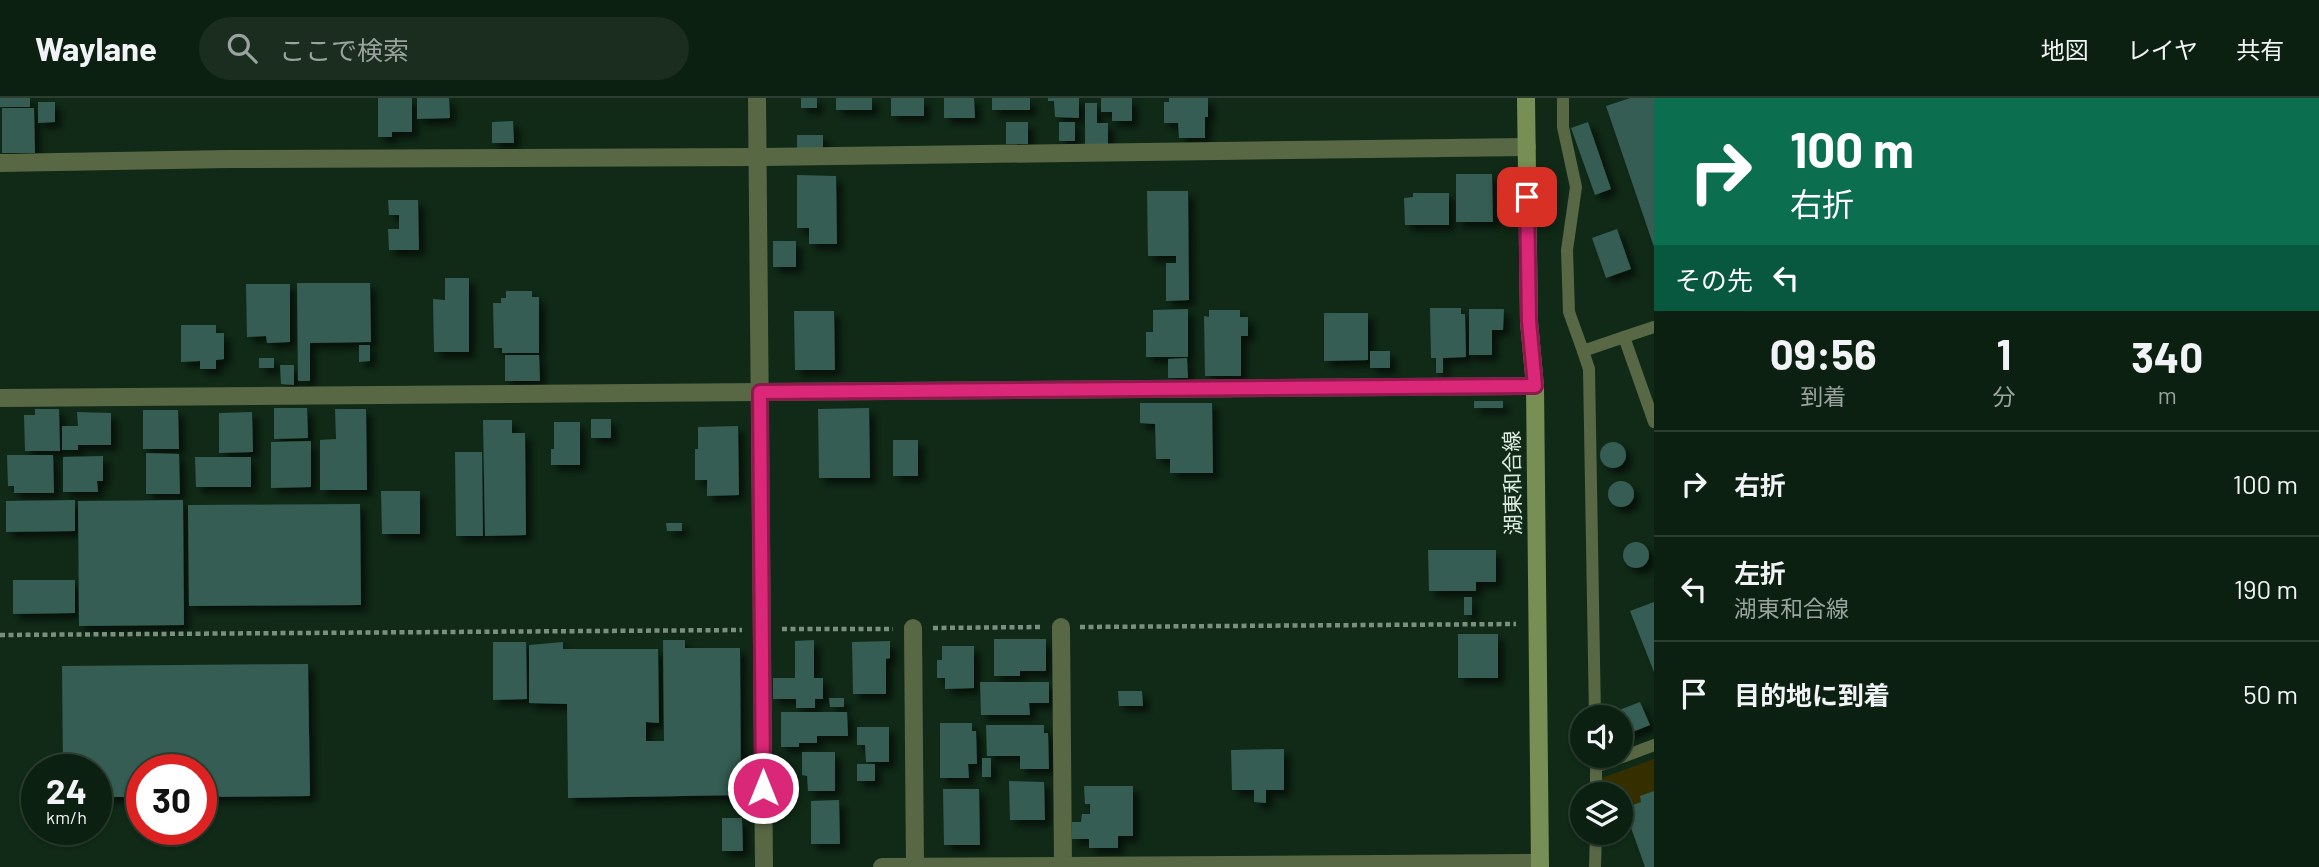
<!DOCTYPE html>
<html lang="ja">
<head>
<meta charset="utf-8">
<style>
  :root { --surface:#0c2011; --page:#1a2d1f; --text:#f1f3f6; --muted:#9aa39f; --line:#2c3e31 }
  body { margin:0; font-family:Barlow,"Noto Sans JP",sans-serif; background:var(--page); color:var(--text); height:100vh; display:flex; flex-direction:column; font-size:26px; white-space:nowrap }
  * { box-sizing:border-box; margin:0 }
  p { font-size:23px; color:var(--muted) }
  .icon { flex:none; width:38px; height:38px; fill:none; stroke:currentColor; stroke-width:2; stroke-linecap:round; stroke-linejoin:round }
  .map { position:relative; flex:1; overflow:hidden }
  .panel { display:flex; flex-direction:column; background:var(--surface); width:665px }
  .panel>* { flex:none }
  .banner { background:#0b6e4f; color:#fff; overflow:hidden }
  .fabs { position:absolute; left:1570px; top:607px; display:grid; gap:14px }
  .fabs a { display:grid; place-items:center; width:63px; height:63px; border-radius:50%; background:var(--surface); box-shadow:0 2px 5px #0004,0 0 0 2px var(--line); font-size:35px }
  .speed { position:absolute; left:21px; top:656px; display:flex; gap:14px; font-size:35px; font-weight:700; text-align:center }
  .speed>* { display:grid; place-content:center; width:91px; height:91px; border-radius:50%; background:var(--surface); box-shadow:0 2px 5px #0004,0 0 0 2px var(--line); line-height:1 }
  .speed small { font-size:18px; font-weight:400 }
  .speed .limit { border:10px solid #d22; background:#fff; color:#111 }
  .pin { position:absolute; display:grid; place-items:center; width:60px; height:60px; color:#fff; margin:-30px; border-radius:14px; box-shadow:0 4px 10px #0006 }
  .me { position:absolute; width:77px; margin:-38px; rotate:0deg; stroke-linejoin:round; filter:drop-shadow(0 0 5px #0008) }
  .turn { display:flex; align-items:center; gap:24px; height:147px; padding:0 21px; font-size:32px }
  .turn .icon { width:91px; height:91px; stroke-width:2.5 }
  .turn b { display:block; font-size:49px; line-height:60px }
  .then { display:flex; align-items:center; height:66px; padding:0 21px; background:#0003; gap:14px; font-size:26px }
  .eta { display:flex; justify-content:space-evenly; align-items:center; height:119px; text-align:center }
  .eta b { font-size:42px; font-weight:700; line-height:49px }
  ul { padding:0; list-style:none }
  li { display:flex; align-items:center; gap:21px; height:105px; padding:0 21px; border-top:2px solid var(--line) }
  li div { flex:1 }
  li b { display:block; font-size:26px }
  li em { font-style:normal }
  header { display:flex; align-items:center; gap:42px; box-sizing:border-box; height:98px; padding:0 35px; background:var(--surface); border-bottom:2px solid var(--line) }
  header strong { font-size:33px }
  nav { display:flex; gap:38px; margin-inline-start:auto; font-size:24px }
  .search { width:490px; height:63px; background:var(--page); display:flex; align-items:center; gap:18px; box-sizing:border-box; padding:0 24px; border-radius:38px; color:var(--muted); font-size:26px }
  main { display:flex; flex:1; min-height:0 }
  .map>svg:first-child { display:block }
  .green { fill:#352f00 }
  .building { fill:#355d52; filter:url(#shadow) }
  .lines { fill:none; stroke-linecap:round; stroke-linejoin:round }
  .path { stroke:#7b8f7f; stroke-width:4.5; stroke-dasharray:5 3.5; stroke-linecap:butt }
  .service { stroke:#596844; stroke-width:12 }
  .minor { stroke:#596844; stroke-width:18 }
  .tertiary { stroke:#596844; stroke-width:18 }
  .secondary { stroke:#778e54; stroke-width:18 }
  .route-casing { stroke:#8e194d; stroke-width:18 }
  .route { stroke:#db2777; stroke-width:12 }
  .labels { text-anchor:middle; stroke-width:7; stroke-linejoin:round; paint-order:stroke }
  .street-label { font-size:21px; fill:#dfeee1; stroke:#102a17 }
</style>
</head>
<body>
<header>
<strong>Waylane</strong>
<div class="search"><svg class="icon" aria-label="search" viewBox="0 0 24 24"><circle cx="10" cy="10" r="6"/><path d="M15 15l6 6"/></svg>ここで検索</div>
<nav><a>地図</a><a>レイヤ</a><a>共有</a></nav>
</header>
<main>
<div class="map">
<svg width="1654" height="769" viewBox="0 0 1654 769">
  <defs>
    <filter id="shadow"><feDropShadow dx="6" dy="6" stdDeviation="3.5" flood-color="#0009"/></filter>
  </defs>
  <rect width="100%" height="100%" fill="#102a17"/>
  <!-- green -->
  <polygon class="green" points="1654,661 1654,693 1641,704 1624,710 1631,729 1621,732 1620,696 1601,696 1602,680"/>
  <!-- building -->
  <g class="building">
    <rect x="0" y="0" width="30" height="9"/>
    <polygon points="378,0 412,0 412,34 392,34 392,39 378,39"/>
    <polygon points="417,0 449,0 450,20 417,21"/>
    <rect x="801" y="0" width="16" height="10"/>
    <rect x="836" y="0" width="36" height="12"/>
    <rect x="891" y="0" width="33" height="18"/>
    <polygon points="944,0 974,0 975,20 944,20"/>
    <rect x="992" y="0" width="38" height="12"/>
    <polygon points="1048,0 1079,0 1079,20 1055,19 1054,3 1048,3"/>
    <polygon points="1101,0 1132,0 1132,23 1112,23 1112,14 1101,14"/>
    <polygon points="1169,0 1208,0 1208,19 1205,19 1205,40 1179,40 1178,25 1164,25 1164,4 1169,4"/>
    <polygon points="1630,0 1654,0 1654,149 1606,8"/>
    <polygon points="38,4 55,4 55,24 38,25"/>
    <polygon points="1085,5 1097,5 1097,25 1108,25 1108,46 1085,46"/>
    <polygon points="2,10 34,10 35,55 2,55"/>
    <polygon points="513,23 514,45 492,45 492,24"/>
    <rect x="1006" y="24" width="22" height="22"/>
    <rect x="1059" y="24" width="16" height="19"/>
    <polygon points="1588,24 1611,91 1595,97 1571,30"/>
    <rect x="797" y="37" width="26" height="17"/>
    <polygon points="1456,76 1492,76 1493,124 1456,124"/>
    <polygon points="797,77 836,78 837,146 809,146 809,130 797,130"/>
    <polygon points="1147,93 1188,93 1189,202 1166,203 1166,165 1176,165 1176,158 1148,158"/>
    <polygon points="1413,95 1449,95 1449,127 1405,127 1404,100 1413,99"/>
    <polygon points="388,102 418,102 419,152 389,152 388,131 399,131 399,117 389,117"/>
    <polygon points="1617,131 1631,171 1606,180 1592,140"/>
    <rect x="773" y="143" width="23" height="26"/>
    <polygon points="445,180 469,180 469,254 434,254 433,201 445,202"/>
    <polygon points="297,185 370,185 371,244 310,245 310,283 298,283"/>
    <polygon points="246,186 290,186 290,244 267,245 266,238 247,239"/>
    <polygon points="506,193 532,193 532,199 539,199 539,255 502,255 502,250 494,250 493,205 501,205 501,200 506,200"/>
    <polygon points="1430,210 1461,210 1461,216 1465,216 1466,259 1443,260 1443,275 1436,275 1436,260 1431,260"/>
    <polygon points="1188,211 1188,259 1146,259 1146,234 1153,234 1153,212"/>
    <polygon points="1469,211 1504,211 1503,232 1492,232 1492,257 1469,257"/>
    <polygon points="1209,212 1240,212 1240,219 1248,219 1248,238 1241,238 1241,278 1205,278 1204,218 1209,219"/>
    <polygon points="794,213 834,213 835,272 795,272"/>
    <polygon points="1324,215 1368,215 1368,262 1324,263"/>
    <polygon points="181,227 216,227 216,235 224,235 224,261 216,262 216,271 200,271 200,263 181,264"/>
    <polygon points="359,247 370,247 370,263 359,264"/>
    <rect x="1370" y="253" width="20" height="17"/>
    <polygon points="505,257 539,257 540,283 505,283"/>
    <rect x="259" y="260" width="15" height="10"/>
    <polygon points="1187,260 1188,280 1168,280 1168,261"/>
    <polygon points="280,267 294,267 294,287 281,286"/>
    <rect x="1474" y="303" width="29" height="7"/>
    <polygon points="1140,305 1212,305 1213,375 1170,375 1170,361 1156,361 1155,326 1140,325"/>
    <polygon points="274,310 307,310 308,340 274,341"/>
    <polygon points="869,310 870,380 819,380 818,311"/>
    <polygon points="35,311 59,311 60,353 25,353 24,317 35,317"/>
    <polygon points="335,311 366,311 367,392 320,392 320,342 336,341"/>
    <polygon points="143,312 178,312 179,351 143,351"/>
    <polygon points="77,314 111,315 111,347 78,347 78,352 62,352 62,328 78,328"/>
    <polygon points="252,314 253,354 219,355 219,315"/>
    <rect x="591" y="321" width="20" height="19"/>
    <polygon points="483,322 512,322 512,335 525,335 526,437 485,438"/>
    <polygon points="554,324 580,324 580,367 551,367 551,351 554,351"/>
    <polygon points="738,328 739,397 707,398 707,382 695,382 695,351 698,351 698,329"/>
    <rect x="893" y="342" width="25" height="36"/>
    <polygon points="311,343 311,389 271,390 271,344"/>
    <circle cx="1613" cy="357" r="13"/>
    <polygon points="455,354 482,354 483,438 456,438"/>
    <polygon points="146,355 179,356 180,396 146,396"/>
    <polygon points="7,357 53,357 54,395 14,395 14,388 8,388"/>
    <polygon points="103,358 103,383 97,383 98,394 63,394 63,359"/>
    <polygon points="195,359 251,359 251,389 196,389"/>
    <circle cx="1621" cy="396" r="13"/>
    <polygon points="381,393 420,393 420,436 382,436"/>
    <polygon points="75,402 75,433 6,434 6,403"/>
    <polygon points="183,402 184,527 79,528 78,403"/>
    <polygon points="360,406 361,507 189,508 188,407"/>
    <polygon points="666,425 682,425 682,433 667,433"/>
    <circle cx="1636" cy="457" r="13"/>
    <polygon points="1428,452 1496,452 1496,484 1476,484 1476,493 1429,493"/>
    <polygon points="13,482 75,482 75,515 13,516"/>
    <rect x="1464" y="499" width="8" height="18"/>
    <polygon points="1654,504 1654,574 1630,513"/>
    <rect x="1458" y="536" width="40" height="44"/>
    <polygon points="994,541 1046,541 1046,573 1020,573 1020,578 994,578"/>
    <polygon points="663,542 685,542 685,550 740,550 741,697 568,700 567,606 529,605 529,547 563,544 563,551 658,551 659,625 646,624 646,643 664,643"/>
    <polygon points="814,542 814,580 823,580 823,601 815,601 815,610 796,610 796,601 773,601 773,580 795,580 795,543"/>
    <polygon points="890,543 890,560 886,561 886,596 853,596 852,544"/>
    <polygon points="493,544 526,544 527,601 493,602"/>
    <polygon points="942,548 974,548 974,590 945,591 945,580 937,580 937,562 942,562"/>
    <polygon points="308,566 310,698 201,699 201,672 142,672 142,699 96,699 96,672 63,672 62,568"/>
    <polygon points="980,584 1049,584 1049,605 1029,605 1030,617 981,617"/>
    <polygon points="1118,593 1142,593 1143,608 1119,608"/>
    <polygon points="829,600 844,600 844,609 830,609"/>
    <polygon points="1640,604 1650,627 1620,639 1620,620 1601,619"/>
    <polygon points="781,614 847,614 848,638 817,638 817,645 799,645 799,649 781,649"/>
    <polygon points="940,625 972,625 972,633 976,633 977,666 968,666 969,680 940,680"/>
    <polygon points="986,627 1044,627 1044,635 1048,635 1049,671 1020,671 1020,658 987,658"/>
    <polygon points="857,629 889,629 889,664 866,664 865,647 857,647"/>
    <polygon points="1284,651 1284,692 1266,692 1266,705 1254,704 1254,692 1232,692 1231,652"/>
    <polygon points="802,654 835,654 835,693 808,693 807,678 802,677"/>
    <rect x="982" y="660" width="9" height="19"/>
    <rect x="857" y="666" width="18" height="17"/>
    <polygon points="1009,683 1044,684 1045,722 1010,722"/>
    <polygon points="1084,688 1133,688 1133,738 1118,738 1118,750 1089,750 1089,741 1072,741 1072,724 1081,724 1082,716 1090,716 1090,706 1085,706"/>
    <polygon points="943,691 979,691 980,747 944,747"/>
    <polygon points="1654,693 1654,769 1645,769 1624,710 1641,704 1640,698"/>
    <polygon points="839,702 840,746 811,746 811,703"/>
    <polygon points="722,720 742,720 743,753 722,753"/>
  </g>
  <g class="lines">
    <!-- path -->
    <g class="path">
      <polyline points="1080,529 1516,526"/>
      <polyline points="933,530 1040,529"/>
      <polyline points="782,531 893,531"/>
      <polyline points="0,537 742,532"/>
    </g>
    <!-- service -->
    <g class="service">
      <polyline points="1563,0 1563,29 1576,89 1567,152 1569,214 1583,253 1624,239"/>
      <polyline points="1654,229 1624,239 1654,324"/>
      <polyline points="1583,253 1589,271 1595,620"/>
      <polyline points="1596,669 1654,647"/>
      <polyline points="1596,696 1596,658"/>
      <polyline points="1595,769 1596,735"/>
    </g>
    <!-- minor -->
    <g class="minor">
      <polyline points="757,0 764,769"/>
      <polyline points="0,65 229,61 758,59 1527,49"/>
      <polyline points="0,300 1535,288"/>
      <polyline points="1061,529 1063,768"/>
      <polyline points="913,530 915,769"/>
    </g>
    <!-- tertiary -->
    <polyline class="tertiary" points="882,769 1540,765"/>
    <!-- secondary -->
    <polyline class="secondary" points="1526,0 1529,224 1535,288 1540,769"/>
  </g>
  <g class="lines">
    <!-- route casing -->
    <g class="route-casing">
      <polyline id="route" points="763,690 760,294 1535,288 1529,223 1527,99"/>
    </g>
    <!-- route -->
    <use href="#route" class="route"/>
  </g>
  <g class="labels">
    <!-- street labels -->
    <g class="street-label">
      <text transform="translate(1513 385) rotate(-91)" y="7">湖東和合線</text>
    </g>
  </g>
</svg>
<div class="fabs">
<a><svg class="icon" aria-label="sound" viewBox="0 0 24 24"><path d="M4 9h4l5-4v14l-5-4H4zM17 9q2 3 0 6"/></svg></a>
<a><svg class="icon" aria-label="layers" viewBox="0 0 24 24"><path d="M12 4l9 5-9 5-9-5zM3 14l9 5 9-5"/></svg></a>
</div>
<div class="speed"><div>24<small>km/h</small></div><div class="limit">30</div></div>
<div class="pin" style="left:1527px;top:99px;background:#d93025"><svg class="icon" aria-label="arrive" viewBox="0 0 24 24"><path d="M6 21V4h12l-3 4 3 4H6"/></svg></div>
<svg class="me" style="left:763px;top:690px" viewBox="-20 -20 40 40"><circle r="17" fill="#db2777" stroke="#fff" stroke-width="3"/><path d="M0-11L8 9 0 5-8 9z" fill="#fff"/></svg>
</div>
<section class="panel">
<div class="banner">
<div class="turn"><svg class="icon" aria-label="right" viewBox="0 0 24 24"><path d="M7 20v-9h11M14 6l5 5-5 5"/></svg><div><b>100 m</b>右折</div></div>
<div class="then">その先<svg class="icon" aria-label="left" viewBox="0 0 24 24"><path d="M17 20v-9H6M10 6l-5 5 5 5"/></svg></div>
</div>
<div class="eta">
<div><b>09:56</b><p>到着</p></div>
<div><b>1</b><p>分</p></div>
<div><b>340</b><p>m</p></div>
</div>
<ul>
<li><svg class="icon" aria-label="right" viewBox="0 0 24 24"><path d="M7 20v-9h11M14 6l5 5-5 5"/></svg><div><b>右折</b></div><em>100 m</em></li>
<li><svg class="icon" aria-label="left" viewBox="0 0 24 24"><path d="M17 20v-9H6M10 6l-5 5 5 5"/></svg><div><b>左折</b><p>湖東和合線</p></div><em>190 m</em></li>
<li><svg class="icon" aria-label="arrive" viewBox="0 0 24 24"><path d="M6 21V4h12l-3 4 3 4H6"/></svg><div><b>目的地に到着</b></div><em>50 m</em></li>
</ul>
</section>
</main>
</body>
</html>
